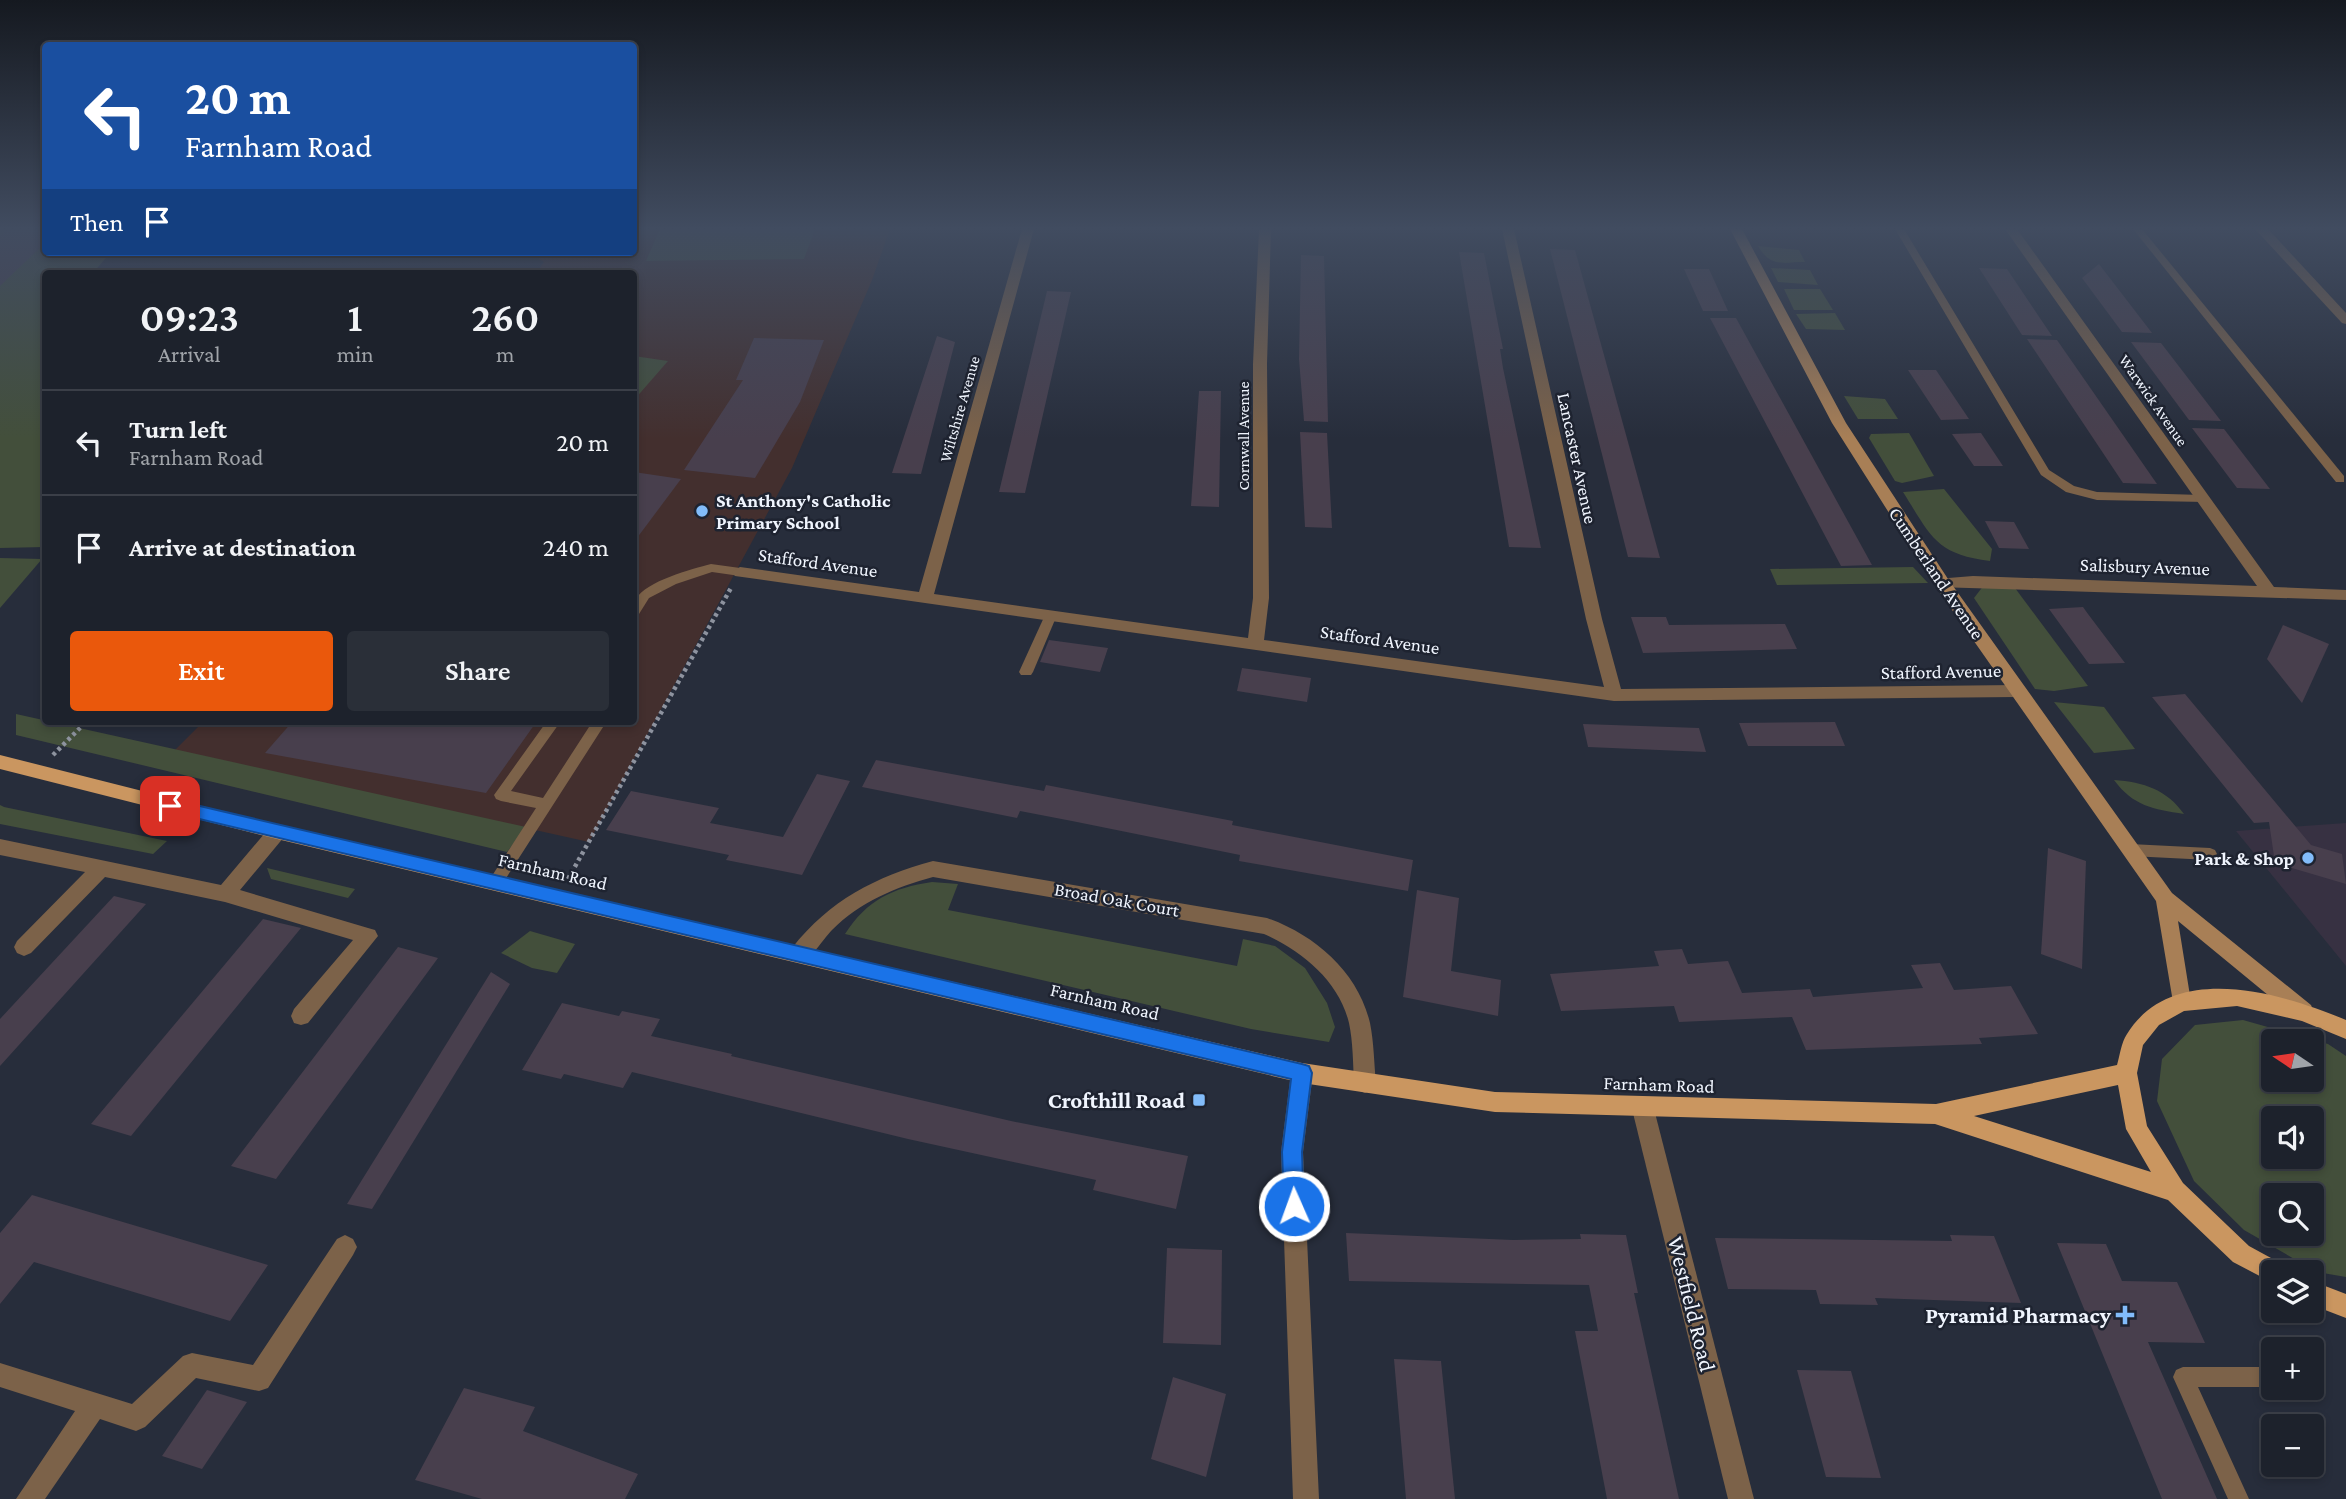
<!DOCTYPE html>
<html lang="en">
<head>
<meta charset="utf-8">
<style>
  :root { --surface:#1d222c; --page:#2a2f38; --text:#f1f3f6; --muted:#a0a4a9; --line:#3b3f48; --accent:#ea580c }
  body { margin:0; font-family:"Crimson Pro",serif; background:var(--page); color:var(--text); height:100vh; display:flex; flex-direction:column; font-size:26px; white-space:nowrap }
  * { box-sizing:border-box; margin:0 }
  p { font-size:23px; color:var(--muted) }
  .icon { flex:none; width:38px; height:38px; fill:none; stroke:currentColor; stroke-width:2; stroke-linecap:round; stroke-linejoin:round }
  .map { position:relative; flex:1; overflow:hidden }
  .side { position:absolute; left:42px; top:270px; width:595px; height:455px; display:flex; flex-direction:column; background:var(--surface); border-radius:7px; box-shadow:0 4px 10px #0003,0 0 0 2px var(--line) }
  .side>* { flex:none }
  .guide { position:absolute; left:42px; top:42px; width:595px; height:214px; border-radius:7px; box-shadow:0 4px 10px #0003,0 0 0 2px var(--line); background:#1a4fa0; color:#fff; overflow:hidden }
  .needle { width:46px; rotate:283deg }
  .tools { position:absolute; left:2261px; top:1029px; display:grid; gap:14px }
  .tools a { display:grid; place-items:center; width:63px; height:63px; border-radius:7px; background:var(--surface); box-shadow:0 4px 10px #0003,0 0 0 2px var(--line); font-size:35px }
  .pin { position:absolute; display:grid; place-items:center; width:60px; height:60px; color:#fff; margin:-30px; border-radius:14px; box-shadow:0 4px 10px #0006 }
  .me { position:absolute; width:77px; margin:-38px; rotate:358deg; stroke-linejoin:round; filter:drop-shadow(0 0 5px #0008) }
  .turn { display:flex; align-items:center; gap:24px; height:147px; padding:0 28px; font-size:32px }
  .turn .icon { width:91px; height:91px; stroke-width:2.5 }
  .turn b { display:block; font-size:49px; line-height:60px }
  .then { display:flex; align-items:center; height:66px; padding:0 28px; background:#0003; gap:14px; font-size:26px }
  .eta { display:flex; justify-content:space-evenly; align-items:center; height:119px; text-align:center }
  .eta b { font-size:42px; font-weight:600; line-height:49px }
  .action { display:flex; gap:14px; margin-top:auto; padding:14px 28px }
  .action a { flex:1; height:80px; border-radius:7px; background:var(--accent); color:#fff; font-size:28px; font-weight:600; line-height:80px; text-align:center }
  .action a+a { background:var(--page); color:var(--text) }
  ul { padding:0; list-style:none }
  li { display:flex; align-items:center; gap:21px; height:105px; padding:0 28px; border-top:2px solid var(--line) }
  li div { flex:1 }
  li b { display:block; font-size:26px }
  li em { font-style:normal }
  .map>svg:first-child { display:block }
  .commercial { fill:#373142 }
  .education { fill:#432f2e }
  .green { fill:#434f3b; fill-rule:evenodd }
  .building { fill:#483f4d }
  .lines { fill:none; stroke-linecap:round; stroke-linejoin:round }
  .path { stroke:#8e939f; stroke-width:4.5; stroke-dasharray:3.5 3.5; stroke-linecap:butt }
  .lane { fill:#7c6249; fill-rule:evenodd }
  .street { fill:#7c6249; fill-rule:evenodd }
  .secondary { fill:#a87f56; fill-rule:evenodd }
  .primary { fill:#ca9660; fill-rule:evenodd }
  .route { fill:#1a73e8; stroke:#114b97; stroke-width:2 }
  .poi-dot { fill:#82bcfa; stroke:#1e2330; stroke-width:2.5 }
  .labels { text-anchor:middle; stroke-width:5; stroke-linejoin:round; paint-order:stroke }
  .far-street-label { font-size:16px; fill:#f0f5fe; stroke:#1e2330 }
  .street-label { font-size:19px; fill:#f0f5fe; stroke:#1e2330 }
  .poi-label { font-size:19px; font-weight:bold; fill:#f0f5fe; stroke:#1e2330; text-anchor:start }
  .near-poi-label { font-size:23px; font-weight:bold; fill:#f0f5fe; stroke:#1e2330; text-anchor:end }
  .near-street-label { font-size:23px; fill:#f0f5fe; stroke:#1e2330 }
</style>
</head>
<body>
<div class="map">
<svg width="2346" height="1499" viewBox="0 0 2346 1499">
  <rect width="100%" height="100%" fill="#272d3b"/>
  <!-- commercial -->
  <polygon class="commercial" points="2346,823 2346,966 2236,831"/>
  <!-- education -->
  <polygon class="education" points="634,229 890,229 872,280 792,468 589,842 175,750 204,721 634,721 634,273 536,273 544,262 539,259 542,252 634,252"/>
  <!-- green -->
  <g class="green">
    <polygon points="0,229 45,229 46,252 111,252 93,273 46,273 45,547 0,548"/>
    <polygon points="660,229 815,229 804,259 646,261"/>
    <path d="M 1758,246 L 1799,250 L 1805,262 C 1782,262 1771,268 1758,246 Z"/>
    <polygon points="1771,268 1810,270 1818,285 1778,282"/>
    <polygon points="1784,289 1820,289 1833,310 1794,310"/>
    <polygon points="1835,313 1845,330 1806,329 1796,314"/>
    <polygon points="634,356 668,361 634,400"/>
    <polygon points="1844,396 1885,399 1898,419 1858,419"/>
    <polygon points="1909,433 1934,476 1902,483 1895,481 1869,438 1871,434"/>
    <path d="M 1944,489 L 1992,549 L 1990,561 C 1935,554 1931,536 1903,492 Z"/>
    <polygon points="0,558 42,559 0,608"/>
    <polygon points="1913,567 1928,583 1777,585 1770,569"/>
    <polygon points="1984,585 2015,588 2088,686 2054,691 2035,689 1974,598"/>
    <polygon points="2054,702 2104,707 2135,749 2094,753"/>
    <polygon points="16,714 526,827 507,852 16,735"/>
    <path d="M 2114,780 C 2144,782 2167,790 2184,814 C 2153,809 2133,806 2114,780 Z"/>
    <polygon points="0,805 4,807 167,841 153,854 0,824"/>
    <polygon points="267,868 355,889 348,898 271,879"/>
    <path d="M 932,882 L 958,884 L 948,910 L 1237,966 L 1243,939 L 1275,946 L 1305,968 L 1327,1003 L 1335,1027 L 1329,1042 L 1251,1029 L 845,934 C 867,900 892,888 932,882 Z"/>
    <polygon points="530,931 575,944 557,973 532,968 501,953"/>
    <path d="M 2243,1020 L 2328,1044 L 2346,1056 L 2346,1277 L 2317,1272 L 2244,1230 L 2194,1181 L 2157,1101 L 2162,1059 L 2195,1025 ZM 2273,1041 L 2312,1041 L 2312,1080 L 2273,1080 ZM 2273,1118 L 2312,1118 L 2312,1157 L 2273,1157 ZM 2273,1195 L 2312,1195 L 2312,1234 L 2273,1234 Z"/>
  </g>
  <!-- building -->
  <g class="building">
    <polygon points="7,229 46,229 46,242 0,286 0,236"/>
    <polygon points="1550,249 1575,250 1660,558 1628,557"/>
    <polygon points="1459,252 1484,253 1503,349 1500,349 1503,368 1541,548 1509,547"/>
    <polygon points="1301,255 1324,256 1328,422 1304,421 1299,359"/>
    <polygon points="2099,264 2152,333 2122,332 2082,278"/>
    <polygon points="1979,268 2007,269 2052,336 2022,335"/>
    <polygon points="1684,269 1709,269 1728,311 1703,311"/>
    <polygon points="1047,291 1071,292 1025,493 999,492"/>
    <polygon points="1710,318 1736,318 1872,565 1841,566"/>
    <polygon points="937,336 955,342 921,474 892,473"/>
    <polygon points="754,338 824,340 800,402 755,478 684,470 743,380 736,380"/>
    <polygon points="2027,339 2057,340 2157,484 2123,483"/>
    <polygon points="2131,342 2161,343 2221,421 2189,420"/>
    <polygon points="1908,370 1936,370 1969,419 1941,420"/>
    <polygon points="1199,391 1221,391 1219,507 1191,506"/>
    <polygon points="2192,428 2224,429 2270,489 2237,488"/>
    <polygon points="1300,432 1327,433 1332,528 1305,527"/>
    <polygon points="1981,433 2003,466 1974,466 1952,434"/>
    <polygon points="634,472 681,479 634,542"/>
    <polygon points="1985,521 2014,522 2029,549 1999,548"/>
    <polygon points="2083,607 2088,614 2125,663 2089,664 2049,609"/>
    <polygon points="1631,617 1666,617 1669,625 1785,624 1797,649 1643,653"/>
    <polygon points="2283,625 2329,644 2302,703 2267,659"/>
    <polygon points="1049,640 1108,648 1100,672 1040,662"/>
    <polygon points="1242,668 1311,678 1307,702 1237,691"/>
    <polygon points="2185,694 2311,845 2342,854 2346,884 2275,863 2269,822 2254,823 2152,697"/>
    <polygon points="293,721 438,721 472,727 477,721 537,721 486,793 265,753"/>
    <polygon points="1835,722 1845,746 1748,746 1739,723"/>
    <polygon points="1583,724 1699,728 1706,752 1588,747"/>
    <polygon points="876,760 1044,791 1046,785 1233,821 1232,825 1413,860 1408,891 1239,861 1240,855 1072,821 1020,811 1017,818 862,787"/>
    <polygon points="817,774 850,781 802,875 726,860 729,855 606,830 631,791 719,808 710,823 783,837"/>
    <polygon points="2048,848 2086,861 2082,969 2041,954"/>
    <polygon points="1417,890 1459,898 1451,971 1501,980 1498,1016 1403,997"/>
    <polygon points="114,896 146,904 0,1066 0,1019"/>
    <polygon points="263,919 301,928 131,1136 91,1124"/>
    <polygon points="398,947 438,958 276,1179 231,1166"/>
    <polygon points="1682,949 1688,964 1728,961 1742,993 1810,989 1813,997 1923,988 1911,965 1940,963 1954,990 2011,986 2038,1034 1979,1038 1982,1044 1806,1050 1792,1017 1679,1022 1674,1006 1561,1011 1550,974 1659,966 1654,951"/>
    <polygon points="491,972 510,984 372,1209 347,1204"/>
    <polygon points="562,1003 619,1016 622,1011 660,1019 651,1036 732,1054 731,1056 1011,1121 1188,1156 1176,1209 1093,1190 1096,1180 908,1139 632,1072 623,1088 564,1074 561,1079 522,1070"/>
    <polygon points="32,1195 268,1265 230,1321 34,1262 0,1304 0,1233"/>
    <polygon points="1346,1233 1513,1240 1581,1239 1580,1234 1626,1235 1638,1293 1634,1293 1679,1499 1607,1499 1575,1331 1598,1331 1589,1285 1349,1281"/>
    <polygon points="1950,1235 1994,1236 2021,1303 1875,1298 1878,1305 1820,1304 1816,1290 1728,1289 1715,1238 1952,1241"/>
    <polygon points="2057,1243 2106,1244 2122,1281 2177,1282 2205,1343 2148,1342 2217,1499 2162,1499"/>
    <polygon points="1167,1248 1222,1250 1221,1345 1163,1343"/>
    <polygon points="1394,1359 1441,1361 1455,1499 1406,1499"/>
    <polygon points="1797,1370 1851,1371 1881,1478 1826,1477"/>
    <polygon points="1173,1377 1226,1394 1206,1477 1151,1459"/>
    <polygon points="464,1388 535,1407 523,1431 638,1474 625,1499 482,1499 415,1480"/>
    <polygon points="207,1390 247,1402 202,1469 162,1456"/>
  </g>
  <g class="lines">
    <!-- path -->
    <g class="path">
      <polyline points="53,755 87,721"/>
      <polyline points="568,879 731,588"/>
    </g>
    <!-- lane -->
    <g class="lane">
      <polygon points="1895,229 1904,229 2049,470 2074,486 2097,492 2202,495 2208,499 2206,502 2097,500 2066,492 2041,475"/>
      <polygon points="2133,229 2142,229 2344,476 2344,482 2336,482"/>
      <path d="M 711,564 L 740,568 L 746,572 L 740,576 L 712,572 L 676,584 L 649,598 L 639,614 L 634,615 C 634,609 633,604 636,599 C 646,581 692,569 711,564 Z"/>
      <polygon points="1051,611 1057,615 1033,672 1031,675 1021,675 1019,672 1045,615"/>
      <polygon points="547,721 561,721 511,791 543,798 589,727 579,725 577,721 603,721 605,724 501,886 496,888 491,886 488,882 536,808 501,801 496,799 494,795"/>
      <polygon points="2130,844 2210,848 2215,850 2217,854 2215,858 2210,860 2130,856 2125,854 2123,850 2125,846"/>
      <polygon points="2183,1367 2273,1367 2273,1387 2198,1387 2249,1499 2228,1499 2173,1377 2176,1370"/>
    </g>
    <!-- street -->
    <g class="street">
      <polygon points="1022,229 1034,229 934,594 1248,638 1253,598 1253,364 1259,229 1271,229 1267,364 1269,598 1264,640 1604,687 1586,619 1502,229 1514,229 1602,619 1621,689 2017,685 2025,691 2017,697 1614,701 735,576 732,572 740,567 919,592"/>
      <polygon points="2005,229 2017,229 2274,587 2346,590 2346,600 1936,587 1934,583 1936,579 1973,576 2257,586"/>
      <polygon points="2255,229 2268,229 2346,313 2346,324 2342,323"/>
      <polygon points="277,825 284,827 286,832 284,837 240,890 368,928 375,930 378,936 308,1023 301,1025 294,1023 291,1016 294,1009 353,940 225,902 105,877 31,953 24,956 17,953 14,947 17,941 85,872 0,855 0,839 221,885 270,827"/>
      <path d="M 933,861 L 1267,918 C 1315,935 1358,972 1370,1023 C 1374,1043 1374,1063 1376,1083 L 1373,1090 L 1365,1093 L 1357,1090 L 1354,1083 C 1353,1063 1353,1042 1349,1023 C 1339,981 1302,951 1264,934 L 933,877 C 896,887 860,902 832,930 C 821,941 809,966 792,960 L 789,954 L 792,948 C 830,900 875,877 933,861 Z"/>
      <polygon points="1302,1063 1309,1066 1313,1073 1303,1152 1319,1499 1293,1499 1281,1152 1291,1073 1295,1066"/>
      <polygon points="1643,1099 1651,1102 1654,1109 1754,1499 1728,1499 1632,1109 1635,1102"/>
      <polygon points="345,1235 353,1239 357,1247 353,1255 268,1388 259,1391 196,1378 145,1427 136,1431 100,1419 45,1499 16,1499 75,1411 0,1387 0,1363 132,1404 183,1356 192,1353 253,1365 337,1239"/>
    </g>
    <!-- secondary -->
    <polygon class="secondary" points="1730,229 1742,229 1846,423 1948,579 2172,893 2311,1005 2314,1012 2311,1019 2304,1021 2297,1019 2178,921 2191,1002 2188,1008 2181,1011 2174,1008 2156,901 1936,587 1832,423"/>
    <!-- primary -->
    <g class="primary">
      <path d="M 0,755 L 277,825 L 1302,1063 L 1495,1092 L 1936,1104 L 2117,1065 C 2120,1055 2121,1043 2127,1034 C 2173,960 2282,993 2346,1020 L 2346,1039 L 2302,1021 L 2237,1006 L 2184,1011 L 2159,1025 L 2143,1045 L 2137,1073 L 2147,1126 L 2183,1183 L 2249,1246 L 2282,1264 L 2286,1272 L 2273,1272 L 2273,1283 L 2233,1262 L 2168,1200 L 1935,1124 L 1495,1112 L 1302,1083 L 277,839 L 0,769 ZM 2118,1085 L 2126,1129 L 2151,1172 L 1974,1116 Z"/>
      <polygon points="2312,1281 2346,1294 2346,1318 2312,1305"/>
    </g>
  </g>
  <!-- sky -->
  <linearGradient id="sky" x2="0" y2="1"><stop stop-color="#151920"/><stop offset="0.52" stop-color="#414c60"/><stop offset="1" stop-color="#414c60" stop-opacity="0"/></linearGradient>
  <rect width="2346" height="439" fill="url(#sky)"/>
  <!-- route -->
  <polygon class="route" points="170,799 1302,1064 1309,1066 1312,1073 1302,1152 1304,1206 1301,1213 1294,1216 1287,1213 1284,1206 1282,1152 1291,1079 170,812 161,806"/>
  <!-- markers -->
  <g class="poi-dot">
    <circle cx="702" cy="511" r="7"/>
    <circle cx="2308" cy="858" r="7"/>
    <rect x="1192" y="1093" width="14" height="14" rx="3.5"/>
    <path d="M2121.5 1304.5h7v7h7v7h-7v7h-7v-7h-7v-7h7z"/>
  </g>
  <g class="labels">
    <!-- far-street labels -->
    <g class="far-street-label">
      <text transform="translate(2154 400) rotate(55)" y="6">Warwick Avenue</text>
      <text transform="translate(959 409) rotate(-74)" y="6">Wiltshire Avenue</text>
      <text transform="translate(1243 436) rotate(-90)" y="6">Cornwall Avenue</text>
    </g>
    <!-- street labels -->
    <g class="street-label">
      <text transform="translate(1578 458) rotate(78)" y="7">Lancaster Avenue</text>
      <text transform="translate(818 562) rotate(8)" y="7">Stafford Avenue</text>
      <text transform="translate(2145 566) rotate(2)" y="7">Salisbury Avenue</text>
      <text transform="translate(1937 573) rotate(56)" y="7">Cumberland Avenue</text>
      <text transform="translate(1380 639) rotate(8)" y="7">Stafford Avenue</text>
      <text transform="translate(1941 671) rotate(-1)" y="7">Stafford Avenue</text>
      <text transform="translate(553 871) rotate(13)" y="7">Farnham Road</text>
      <text transform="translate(1117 899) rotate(10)" y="7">Broad Oak Court</text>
      <text transform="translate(1105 1001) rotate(13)" y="7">Farnham Road</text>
      <text transform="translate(1659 1084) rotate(2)" y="7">Farnham Road</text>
    </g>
    <!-- poi labels -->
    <g class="poi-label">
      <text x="716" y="507">St Anthony's Catholic<tspan x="716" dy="22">Primary School</tspan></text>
      <text x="2294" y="865" text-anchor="end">Park &amp; Shop</text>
    </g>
    <!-- near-poi labels -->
    <g class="near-poi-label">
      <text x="1185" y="1108">Crofthill Road</text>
      <text x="2111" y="1323">Pyramid Pharmacy</text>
    </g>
    <!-- near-street labels -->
    <g class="near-street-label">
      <text transform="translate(1692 1304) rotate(76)" y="8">Westfield Road</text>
    </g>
  </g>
</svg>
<div class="tools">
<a><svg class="needle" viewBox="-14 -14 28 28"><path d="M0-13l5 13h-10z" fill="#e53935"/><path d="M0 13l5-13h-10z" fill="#a0a4a9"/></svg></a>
<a><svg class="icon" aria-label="sound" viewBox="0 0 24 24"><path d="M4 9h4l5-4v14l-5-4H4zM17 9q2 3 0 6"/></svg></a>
<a><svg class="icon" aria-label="search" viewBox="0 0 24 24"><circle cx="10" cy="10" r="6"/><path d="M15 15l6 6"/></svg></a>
<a><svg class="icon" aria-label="layers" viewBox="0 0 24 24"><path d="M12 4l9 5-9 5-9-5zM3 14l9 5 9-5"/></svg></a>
<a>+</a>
<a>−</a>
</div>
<div class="pin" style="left:170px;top:806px;background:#d93025"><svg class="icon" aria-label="arrive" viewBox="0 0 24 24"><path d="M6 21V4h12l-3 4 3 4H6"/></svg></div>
<svg class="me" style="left:1294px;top:1206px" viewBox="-20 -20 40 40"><circle r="17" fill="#1a73e8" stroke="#fff" stroke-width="3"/><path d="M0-11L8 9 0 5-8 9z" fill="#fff"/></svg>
<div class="guide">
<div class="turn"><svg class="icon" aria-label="left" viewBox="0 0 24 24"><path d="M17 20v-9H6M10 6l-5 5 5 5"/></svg><div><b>20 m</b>Farnham Road</div></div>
<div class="then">Then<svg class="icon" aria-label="arrive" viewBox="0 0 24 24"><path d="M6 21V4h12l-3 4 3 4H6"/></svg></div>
</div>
<section class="side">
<div class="eta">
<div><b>09:23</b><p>Arrival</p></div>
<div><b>1</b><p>min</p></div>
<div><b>260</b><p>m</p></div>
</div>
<ul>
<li><svg class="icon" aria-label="left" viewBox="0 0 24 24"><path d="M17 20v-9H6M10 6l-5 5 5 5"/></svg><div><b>Turn left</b><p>Farnham Road</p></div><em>20 m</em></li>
<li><svg class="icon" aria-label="arrive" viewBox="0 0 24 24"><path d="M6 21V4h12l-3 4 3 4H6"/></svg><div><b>Arrive at destination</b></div><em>240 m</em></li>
</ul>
<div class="action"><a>Exit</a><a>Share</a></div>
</section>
</div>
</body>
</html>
